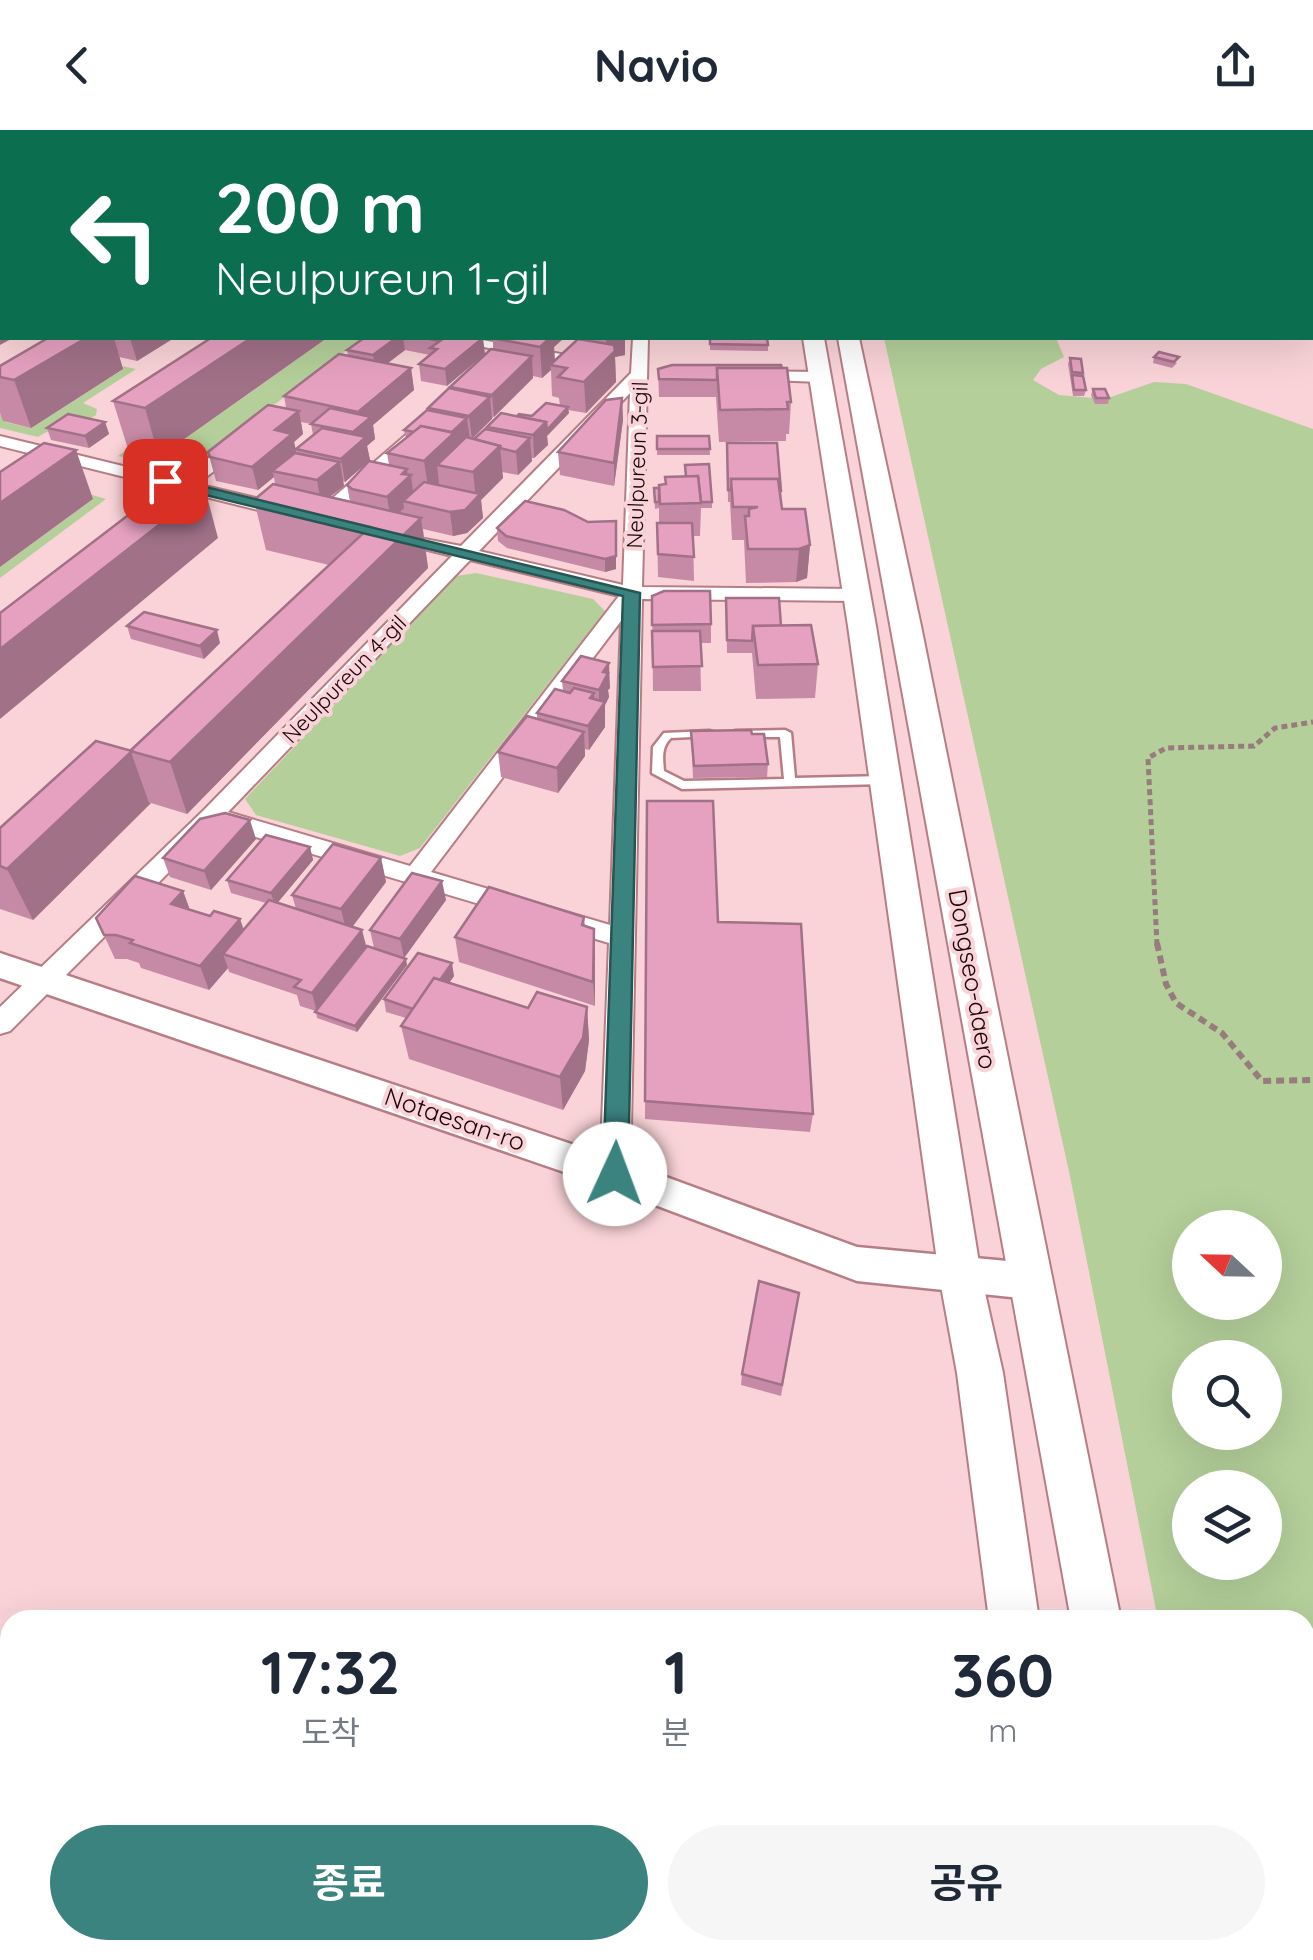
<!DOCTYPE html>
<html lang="ko">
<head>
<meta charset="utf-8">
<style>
  :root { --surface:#fff; --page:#f6f6f7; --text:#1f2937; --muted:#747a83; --accent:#3b837f }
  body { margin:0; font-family:Quicksand,"Noto Sans KR",sans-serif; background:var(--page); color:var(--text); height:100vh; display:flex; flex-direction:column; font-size:38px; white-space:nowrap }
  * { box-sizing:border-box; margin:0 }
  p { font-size:32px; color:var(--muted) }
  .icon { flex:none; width:55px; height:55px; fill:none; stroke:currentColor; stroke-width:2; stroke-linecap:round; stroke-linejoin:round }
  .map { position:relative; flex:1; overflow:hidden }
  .drawer { position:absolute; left:0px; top:1480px; width:1315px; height:350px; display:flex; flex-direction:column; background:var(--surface); border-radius:30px 30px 0 0; box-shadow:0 10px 40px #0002 }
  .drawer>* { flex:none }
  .guide { position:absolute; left:0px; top:0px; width:1315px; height:210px; box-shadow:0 10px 40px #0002; background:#0b6e4f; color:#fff; overflow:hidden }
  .needle { width:65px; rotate:292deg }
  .fabs { position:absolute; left:1172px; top:1080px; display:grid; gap:20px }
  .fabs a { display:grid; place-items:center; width:110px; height:110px; border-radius:50%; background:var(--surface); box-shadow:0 10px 40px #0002; font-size:50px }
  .pin { position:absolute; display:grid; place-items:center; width:85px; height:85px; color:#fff; margin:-42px; border-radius:20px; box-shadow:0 5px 15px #0006 }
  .me { position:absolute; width:110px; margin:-55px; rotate:2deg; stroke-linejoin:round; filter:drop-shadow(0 0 8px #0008) }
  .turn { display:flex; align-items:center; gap:35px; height:210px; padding:0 50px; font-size:45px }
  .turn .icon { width:130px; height:130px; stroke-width:2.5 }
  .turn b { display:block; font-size:70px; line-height:85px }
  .eta { display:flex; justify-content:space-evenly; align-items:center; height:170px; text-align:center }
  .eta b { font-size:60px; font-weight:700; line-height:70px }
  .action { display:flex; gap:20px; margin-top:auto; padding:20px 50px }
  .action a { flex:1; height:115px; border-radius:60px; background:var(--accent); color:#fff; font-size:40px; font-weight:700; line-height:115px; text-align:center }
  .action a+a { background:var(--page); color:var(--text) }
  header { display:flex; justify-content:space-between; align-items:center; height:130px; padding:0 50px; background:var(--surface); font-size:45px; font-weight:700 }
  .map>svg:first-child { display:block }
  .green { fill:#b4cf9a; fill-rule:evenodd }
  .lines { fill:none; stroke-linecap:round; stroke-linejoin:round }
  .service-casing { stroke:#b67d85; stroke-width:5 }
  .minor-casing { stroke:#b67d85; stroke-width:4 }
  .tertiary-casing { stroke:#b67d85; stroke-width:5 }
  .secondary-casing { stroke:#b67d85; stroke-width:4 }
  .path-far2 { stroke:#987b7e; stroke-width:2.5; stroke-dasharray:4 2.5; stroke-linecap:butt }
  .path-far1 { stroke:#987b7e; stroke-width:5; stroke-dasharray:6 4; stroke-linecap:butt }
  .path { stroke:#987b7e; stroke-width:6; stroke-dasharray:8 5; stroke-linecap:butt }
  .service { fill:#fff; fill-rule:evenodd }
  .minor { fill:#fff; fill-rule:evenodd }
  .tertiary { fill:#fff; fill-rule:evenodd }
  .secondary { fill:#fff; fill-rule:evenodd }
  .wall { fill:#c68aa6; fill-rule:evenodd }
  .shaded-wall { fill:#a17187 }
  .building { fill:#e6a1c1; stroke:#a17187; stroke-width:2.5 }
  .route { fill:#3b837f; stroke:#265553; stroke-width:2.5 }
  .labels { text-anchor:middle; stroke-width:8; stroke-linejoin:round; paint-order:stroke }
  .far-street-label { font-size:22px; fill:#180508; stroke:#f9d3d7 }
  .street-label { font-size:25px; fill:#180508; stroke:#f9d3d7 }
</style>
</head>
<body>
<header><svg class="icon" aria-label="back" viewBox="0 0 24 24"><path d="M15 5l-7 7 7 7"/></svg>Navio<svg class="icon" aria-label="share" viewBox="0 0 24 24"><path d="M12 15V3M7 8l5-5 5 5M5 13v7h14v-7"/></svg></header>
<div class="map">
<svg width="1313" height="1830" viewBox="0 0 1313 1830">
  <rect width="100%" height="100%" fill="#f9d3d7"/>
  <!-- green -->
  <g class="green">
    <polygon points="327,208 363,208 190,338 178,341 118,326 128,319 159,327"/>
    <path d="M 884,208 L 1056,208 L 1064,227 L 1041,239 L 1033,250 L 1059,265 L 1105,269 L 1154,252 L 1186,254 L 1313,299 L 1313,1830 L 1236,1830 L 1234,1820 L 1305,1820 L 1305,1490 L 1158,1490 L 1070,1046 ZM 1190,1098 L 1265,1098 L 1265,1172 L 1190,1172 ZM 1190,1228 L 1265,1228 L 1265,1302 L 1190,1302 ZM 1190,1358 L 1265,1358 L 1265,1432 L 1190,1432 Z"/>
    <path d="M 90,229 L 136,239 L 83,273 L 97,279 L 96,285 C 77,298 58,294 38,307 L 0,298 L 0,285 L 7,281 L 5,292 L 31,298 L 122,240 Z"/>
    <polygon points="58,355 106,369 0,448 0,437 92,370"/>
    <polygon points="476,443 593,469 605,481 420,718 400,726 256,685 245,669 456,446"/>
  </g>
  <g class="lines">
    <!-- service casing -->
    <g class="service-casing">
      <path id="service" d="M 785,600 L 791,603 L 795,648 L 884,646 L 890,650 L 884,654 L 682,659 L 652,643 L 653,617 L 664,603 L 709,601 L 713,602 L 713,606 L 671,608 C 661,617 663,629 664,641 L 684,651 L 784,649 L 780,607 L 735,607 L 729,604 L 735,601 Z"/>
    </g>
    <!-- minor casing -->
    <g class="minor-casing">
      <g id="minor">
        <polygon points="1313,71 1313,80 1312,80 1312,71"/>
        <rect x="0" y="111" width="2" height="8"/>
        <polygon points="441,208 471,208 594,230 602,235 594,240"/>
        <path d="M 633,208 L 648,208 L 642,457 L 856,459 L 866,465 L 856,471 L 642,469 L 630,1044 L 625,1053 L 615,1056 L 605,1053 L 600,1044 L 609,813 L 216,695 L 10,901 L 0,904 L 0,877 L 204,680 L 452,426 L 383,409 L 383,401 L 461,416 L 631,243 ZM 630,263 L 623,455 L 479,421 ZM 470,430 L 619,466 L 410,736 L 228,682 ZM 621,491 L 610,795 L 431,742 Z"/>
        <polygon points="751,241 820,242 828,247 820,252 745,249 745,243"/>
        <polygon points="414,298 423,303 420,307 327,393 313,393 313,385"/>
        <polygon points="0,306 180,350 236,307 248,307 248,315 197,354 297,378 299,382 290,388 186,362 178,368 166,368 163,364 169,358 0,316"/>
      </g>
    </g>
    <!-- tertiary casing -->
    <g class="tertiary-casing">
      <polygon id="tertiary" points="0,823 628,1033 857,1117 1029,1133 1043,1139 1049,1151 1043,1163 1029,1169 857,1151 602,1055 0,848"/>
    </g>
    <!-- secondary casing -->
    <g class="secondary-casing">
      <g id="secondary">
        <rect x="1312" y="166" width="1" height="12"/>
        <polygon points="803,208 824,208 876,496 981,1145 1003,1243 1039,1490 989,1490 957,1243 939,1145 848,496"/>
        <polygon points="838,208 859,208 921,496 1121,1490 1071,1490"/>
        <polygon points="1030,1820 1088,1820 1090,1830 1032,1830"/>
        <polygon points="1132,1820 1190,1820 1192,1830 1134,1830"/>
      </g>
    </g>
    <!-- path-far2 -->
    <polyline class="path-far2" points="271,2 276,0"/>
    <!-- path-far1 -->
    <polyline class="path-far1" points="1157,815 1148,628 1166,618 1254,616 1275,598 1313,592"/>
    <!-- path -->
    <polyline class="path" points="1157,813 1166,854 1176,873 1222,903 1262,951 1313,950"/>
    <!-- service -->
    <use href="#service" class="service"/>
    <!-- minor -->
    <use href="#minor" class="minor"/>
    <!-- tertiary -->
    <use href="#tertiary" class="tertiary"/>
    <!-- secondary -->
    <use href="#secondary" class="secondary"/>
  </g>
  <!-- wall -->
  <g class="wall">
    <polygon points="0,0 72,0 73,2 2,2 2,11"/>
    <polygon points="119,0 206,0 207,2 120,2"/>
    <polygon points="283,0 510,0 510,2 279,2"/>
    <polygon points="543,0 644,0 644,2 560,2"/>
    <polygon points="737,0 814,0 811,2 737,2"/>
    <polygon points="1105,0 1129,0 1126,2 1104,2"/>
    <polygon points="1167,0 1202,0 1198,2 1166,2"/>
    <polygon points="2,46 2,103 0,102 0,47"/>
    <polygon points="48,208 174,208 137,231 119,227 123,239 31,298 3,291 0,283 0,236"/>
    <polygon points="211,208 159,327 128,319 113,271"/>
    <path d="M 364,208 L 483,208 L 447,256 L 421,251 L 419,234 L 430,225 L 405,220 L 388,233 L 411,238 L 414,260 L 373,295 L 375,309 L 367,316 L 370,330 L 345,352 L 343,351 L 344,356 L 330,367 L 350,372 L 347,355 L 389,335 L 387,323 L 406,309 L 404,300 L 428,280 L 428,278 L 450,259 L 450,257 L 493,219 L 493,208 L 564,208 L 554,217 L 555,231 L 588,210 L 588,208 L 625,208 L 625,225 L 615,227 L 616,252 L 586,283 L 568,280 L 569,283 L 547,306 L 548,315 L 534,328 L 531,328 L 532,331 L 518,345 L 502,342 L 503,348 L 481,370 L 483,388 L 467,403 L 453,406 L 423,399 L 428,438 L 187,684 L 151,673 L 33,790 L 0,779 L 0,698 L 130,621 L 329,435 L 266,420 L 254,370 L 275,354 L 274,347 L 258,360 L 216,351 L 208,322 L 286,278 L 284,266 L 348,225 L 347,220 ZM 551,240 L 552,266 L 559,268 L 560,276 L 532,286 L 517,286 L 487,297 L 488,299 L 474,309 L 472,308 L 533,248 L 533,246 L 542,248 ZM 301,292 L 311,294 L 313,305 L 296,319 L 297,323 L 294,312 L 303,304 Z"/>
    <polygon points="710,208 768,215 768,221 710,220"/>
    <polygon points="1154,227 1177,233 1172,238 1153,233"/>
    <polygon points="1070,228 1083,243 1086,260 1084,266 1073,266 1068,234"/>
    <polygon points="672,235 791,272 789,304 786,304 786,311 719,312 716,267 659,267 658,239"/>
    <polygon points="1093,259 1109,268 1108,274 1095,274 1091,265"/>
    <polygon points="622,268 623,290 614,356 560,345 558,322"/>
    <polygon points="105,292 109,304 89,318 51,310 47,298"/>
    <polygon points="657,306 709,306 710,325 657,325"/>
    <polygon points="727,313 781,361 782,379 810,415 807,448 796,452 746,453 744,410 732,410 730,372 728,372"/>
    <polygon points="665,347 712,372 712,378 701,378 700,406 693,406 694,451 658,447 657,393 659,393 659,378 655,379 654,358 659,358 665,355"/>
    <polygon points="616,391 616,439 605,442 507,418 498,411 497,398"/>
    <polygon points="652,466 711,494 711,513 700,513 701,561 653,561"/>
    <polygon points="726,468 781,496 818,534 815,568 756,569 752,523 727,523"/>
    <polygon points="127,496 220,513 204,529 131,509"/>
    <polygon points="562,551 610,558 608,560 609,567 605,575 605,597 589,620 585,619 585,626 558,663 501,647 498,622 537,589 537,583 563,561"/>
    <polygon points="691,601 752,604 768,634 767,647 693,648"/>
    <polygon points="647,671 718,792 813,984 810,1002 645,989"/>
    <polygon points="256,709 211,760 170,747 163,728"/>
    <polygon points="310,717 313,730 277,773 296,779 292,765 381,728 386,752 352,797 366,817 374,818 370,800 446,770 404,828 407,835 357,902 317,888 316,881 300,876 297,865 229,842 228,838 209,860 141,838 139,833 127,829 115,829 96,788 183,761 190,780 210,786 240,789 244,800 266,773 231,763 227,750"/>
    <polygon points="584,787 585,796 595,824 595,876 459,832 455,807"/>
    <polygon points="454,846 449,853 528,878 587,877 589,910 585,941 563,980 409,929 401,896 406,888 386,882 384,869"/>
    <polygon points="799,1163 781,1266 741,1255 742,1244"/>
  </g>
  <!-- shaded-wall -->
  <g class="shaded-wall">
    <polygon points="137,0 206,0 207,2 138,2"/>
    <polygon points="309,0 351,0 351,2 305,2"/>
    <polygon points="945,0 978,0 978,2 941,2"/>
    <polygon points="1183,0 1202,0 1198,2 1182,2"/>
    <polygon points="1252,0 1276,0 1273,2 1248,2"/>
    <polygon points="2,159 2,208 13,208 0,215 0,161"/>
    <polygon points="86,208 114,208 123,239 31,298 14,250"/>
    <polygon points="130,208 174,208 137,231"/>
    <polygon points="251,208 327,208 159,327 145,278"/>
    <polygon points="396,208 403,208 405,220 376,242 373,225"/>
    <polygon points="483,208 485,224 447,256 445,239"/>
    <polygon points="550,208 564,208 554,217 555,235 550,235 551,240 542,248 540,217"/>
    <polygon points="606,208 625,208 625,225 615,227 616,252 586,283 584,252 607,229"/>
    <polygon points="532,226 533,248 494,287 492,265"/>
    <polygon points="411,238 414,260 373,295 375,309 367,316 370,330 345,352 341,329 355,316 353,302 360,296 358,282"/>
    <polygon points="490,267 492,289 472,309 469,286"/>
    <polygon points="622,268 623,290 614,356 614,333"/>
    <polygon points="568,277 569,283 547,306 548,315 534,328 533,305 546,292"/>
    <polygon points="299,281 303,304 294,312 297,327 272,341 274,347 258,360 252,337 275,300"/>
    <polygon points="467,288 470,310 437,335 439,354 429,364 424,331"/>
    <polygon points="105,292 109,304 89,318 85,306"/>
    <polygon points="530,308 532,331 518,345 516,322"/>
    <polygon points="500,316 503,348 481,370 483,388 467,403 453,406 450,382 476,369 473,342"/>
    <polygon points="76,320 93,369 0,437 0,373"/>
    <polygon points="340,332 344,356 321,373 317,350"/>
    <polygon points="407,339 408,348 411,345 414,369 403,371 404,378 391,391 387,367 402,344"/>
    <polygon points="205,359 218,408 0,589 0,519"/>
    <polygon points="421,388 428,438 187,684 170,632"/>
    <polygon points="810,415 807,448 796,452 799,419"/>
    <polygon points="616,426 616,439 605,442 605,429"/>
    <polygon points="217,500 220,513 204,529 200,516"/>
    <polygon points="609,533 610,558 608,560 609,567 605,575 605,597 589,620 588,596 590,568 594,563 595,586 599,579 599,560 603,542"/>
    <polygon points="584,602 585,626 558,663 557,638"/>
    <polygon points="131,622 149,673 151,673 33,790 7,739"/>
    <polygon points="250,690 256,709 211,760 204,741"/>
    <polygon points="310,717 313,730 275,776 271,763"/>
    <polygon points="381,728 386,752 347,804 341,779"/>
    <polygon points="442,751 446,770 404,828 400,809"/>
    <polygon points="183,761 192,786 171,774"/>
    <polygon points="240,789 248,814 223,824 228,838 209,860 200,836"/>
    <polygon points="594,799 595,824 595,876 593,852"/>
    <polygon points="362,800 367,819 317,882 312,863"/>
    <polygon points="406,829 407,835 357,902 355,896"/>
    <polygon points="452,833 454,846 421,893 418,881"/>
    <polygon points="587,877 589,910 585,941 563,980 560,947"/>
  </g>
  <!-- building -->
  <g class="building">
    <polygon points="25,0 72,0 67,2 38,2"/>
    <polygon points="283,0 309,0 305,2 279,2"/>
    <polygon points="609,0 642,0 639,2"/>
    <polygon points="922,0 945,0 941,2 918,2"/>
    <polygon points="1003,0 1022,0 1019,2 1000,2"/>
    <polygon points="1079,0 1098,0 1095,2 1076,2"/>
    <polygon points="1231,0 1252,0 1248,2"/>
    <polygon points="2,140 2,159 0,161 0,142"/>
    <polygon points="48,208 86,208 14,250 0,247 0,236"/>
    <polygon points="211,208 251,208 145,278 113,271"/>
    <polygon points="364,208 396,208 373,225 347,220"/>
    <polygon points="424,208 483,208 445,239 419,234 437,219 430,218 440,211"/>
    <polygon points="492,208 550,208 540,217"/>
    <polygon points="710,208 767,208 768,215 710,214"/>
    <polygon points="578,209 614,215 615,221 584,252 558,247 567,238 550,235"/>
    <polygon points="491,219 532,226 492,265 450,257"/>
    <polygon points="1159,222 1179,227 1174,232 1154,227"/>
    <polygon points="339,224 411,238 358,282 284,266"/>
    <polygon points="1070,228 1081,229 1083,243 1072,242"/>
    <polygon points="672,235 781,235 782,238 717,238 717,250 659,249 658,239"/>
    <polygon points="717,238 787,238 791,272 787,272 788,279 720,280"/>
    <polygon points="1072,245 1083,246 1086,260 1074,260"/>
    <polygon points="449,258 490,267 469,286 428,278"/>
    <polygon points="1093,259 1105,259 1109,268 1096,268"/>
    <polygon points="622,268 614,333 558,322 606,270"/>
    <polygon points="546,273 568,277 547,300 546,292 517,286 519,284 532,286"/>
    <polygon points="268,275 299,281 275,300 292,304 252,337 210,327 208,322"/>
    <polygon points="330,278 371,287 353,302 311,294"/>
    <polygon points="427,280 467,288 452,302 421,296 414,302 404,300"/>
    <polygon points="501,283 546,292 533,305 487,297"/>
    <polygon points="68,284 105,292 85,306 47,298"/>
    <polygon points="421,296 454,303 424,331 387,323"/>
    <polygon points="322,298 366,307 341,329 296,319"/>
    <polygon points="485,299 530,308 516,322 500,318 500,316 474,309"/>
    <polygon points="657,306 709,306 710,319 657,319"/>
    <polygon points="466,307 500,316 473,342 437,335"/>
    <polygon points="44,313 76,320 0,373 0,342"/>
    <polygon points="727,313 777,313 781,361 780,361 778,349 731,349 731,360 728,360"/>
    <polygon points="295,323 340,332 317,350 272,341"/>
    <polygon points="369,331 407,339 402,344 411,345 387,367 352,359 347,355"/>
    <polygon points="709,334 712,372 701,372 698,346 686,347 685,335"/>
    <polygon points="698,346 701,373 660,374 659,355 666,354 665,347"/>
    <polygon points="731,349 778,349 782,379 805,379 810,415 799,419 748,419 745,386 749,386 749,379 758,377 733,377"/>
    <polygon points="173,351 205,359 0,519 0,483"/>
    <polygon points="424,352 480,364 465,380 450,382 403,371"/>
    <polygon points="273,354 421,388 170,632 130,621 370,397 254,370"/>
    <polygon points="654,358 659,358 659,372 655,372"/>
    <polygon points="525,371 564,380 588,392 616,391 616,426 605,429 506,406 497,398"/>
    <polygon points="657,393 692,393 694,427 658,424"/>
    <polygon points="664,461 710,461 711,494 652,495 652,466"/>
    <polygon points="726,468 779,468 781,496 753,496 752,511 727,510"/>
    <polygon points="144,482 217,500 200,516 127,496"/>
    <polygon points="811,495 818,534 758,535 753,496"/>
    <polygon points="652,501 700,501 702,536 653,537"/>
    <polygon points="581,526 609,533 603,542 608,543 599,560 562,551"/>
    <polygon points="574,558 594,563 590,568 605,572 588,596 537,583 555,559 570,563"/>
    <polygon points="527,586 584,602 557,638 498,622"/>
    <polygon points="751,600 752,604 764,604 768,634 694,636 691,601"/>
    <polygon points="96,611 132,621 7,739 0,736 0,698"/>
    <polygon points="647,671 713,671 718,792 801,794 813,984 645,971"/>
    <polygon points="225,683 250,690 204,741 163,728 200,689"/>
    <polygon points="266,705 310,717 271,763 227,750"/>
    <polygon points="333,714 381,728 341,779 292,765"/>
    <polygon points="412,743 442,751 400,809 370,800"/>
    <polygon points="135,746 183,761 171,774 210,786 214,781 240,789 200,836 130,813 133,810 116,805 104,805 96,788"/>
    <polygon points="489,757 584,787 582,795 594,799 593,852 455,807"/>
    <polygon points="269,770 362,800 312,863 294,857 301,850 223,824"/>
    <polygon points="367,816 406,829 355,896 315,882"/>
    <polygon points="418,823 452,833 440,850 434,848 413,879 384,869"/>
    <polygon points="434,848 528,878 537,862 587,877 583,908 560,947 401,896"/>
    <polygon points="759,1151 799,1163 782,1255 742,1244"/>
  </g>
  <!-- route -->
  <polygon class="route" points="165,347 640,463 628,1044 624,1051 607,1051 603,1044 623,466 160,354 160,348"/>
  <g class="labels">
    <!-- far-street labels -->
    <g class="far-street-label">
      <text transform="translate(637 335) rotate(-88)" y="8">Neulpureun 3-gil</text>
      <text transform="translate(344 549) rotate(-46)" y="8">Neulpureun 4-gil</text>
    </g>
    <!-- street labels -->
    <g class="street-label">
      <text transform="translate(973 849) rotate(80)" y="9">Dongseo-daero</text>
      <text transform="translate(455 989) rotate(19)" y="9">Notaesan-ro</text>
    </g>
  </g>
</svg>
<div class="fabs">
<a><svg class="needle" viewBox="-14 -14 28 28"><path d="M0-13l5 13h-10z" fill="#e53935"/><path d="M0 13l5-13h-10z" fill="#747a83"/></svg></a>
<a><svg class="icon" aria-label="search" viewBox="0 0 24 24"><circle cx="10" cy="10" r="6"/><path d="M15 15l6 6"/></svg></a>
<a><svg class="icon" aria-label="layers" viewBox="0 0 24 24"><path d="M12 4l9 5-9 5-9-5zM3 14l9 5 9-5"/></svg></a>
</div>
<div class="pin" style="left:165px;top:351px;background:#d93025"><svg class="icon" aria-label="arrive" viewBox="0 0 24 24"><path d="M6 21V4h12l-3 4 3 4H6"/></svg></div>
<svg class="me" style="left:615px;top:1044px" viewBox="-20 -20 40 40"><circle r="19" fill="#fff"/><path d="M0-13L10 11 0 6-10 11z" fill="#3b837f"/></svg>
<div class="guide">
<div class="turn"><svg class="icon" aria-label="left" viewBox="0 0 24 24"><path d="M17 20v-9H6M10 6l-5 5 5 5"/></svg><div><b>200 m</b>Neulpureun 1-gil</div></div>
</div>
<section class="drawer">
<div class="eta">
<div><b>17:32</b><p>도착</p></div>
<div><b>1</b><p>분</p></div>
<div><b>360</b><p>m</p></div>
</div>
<div class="action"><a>종료</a><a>공유</a></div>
</section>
</div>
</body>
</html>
